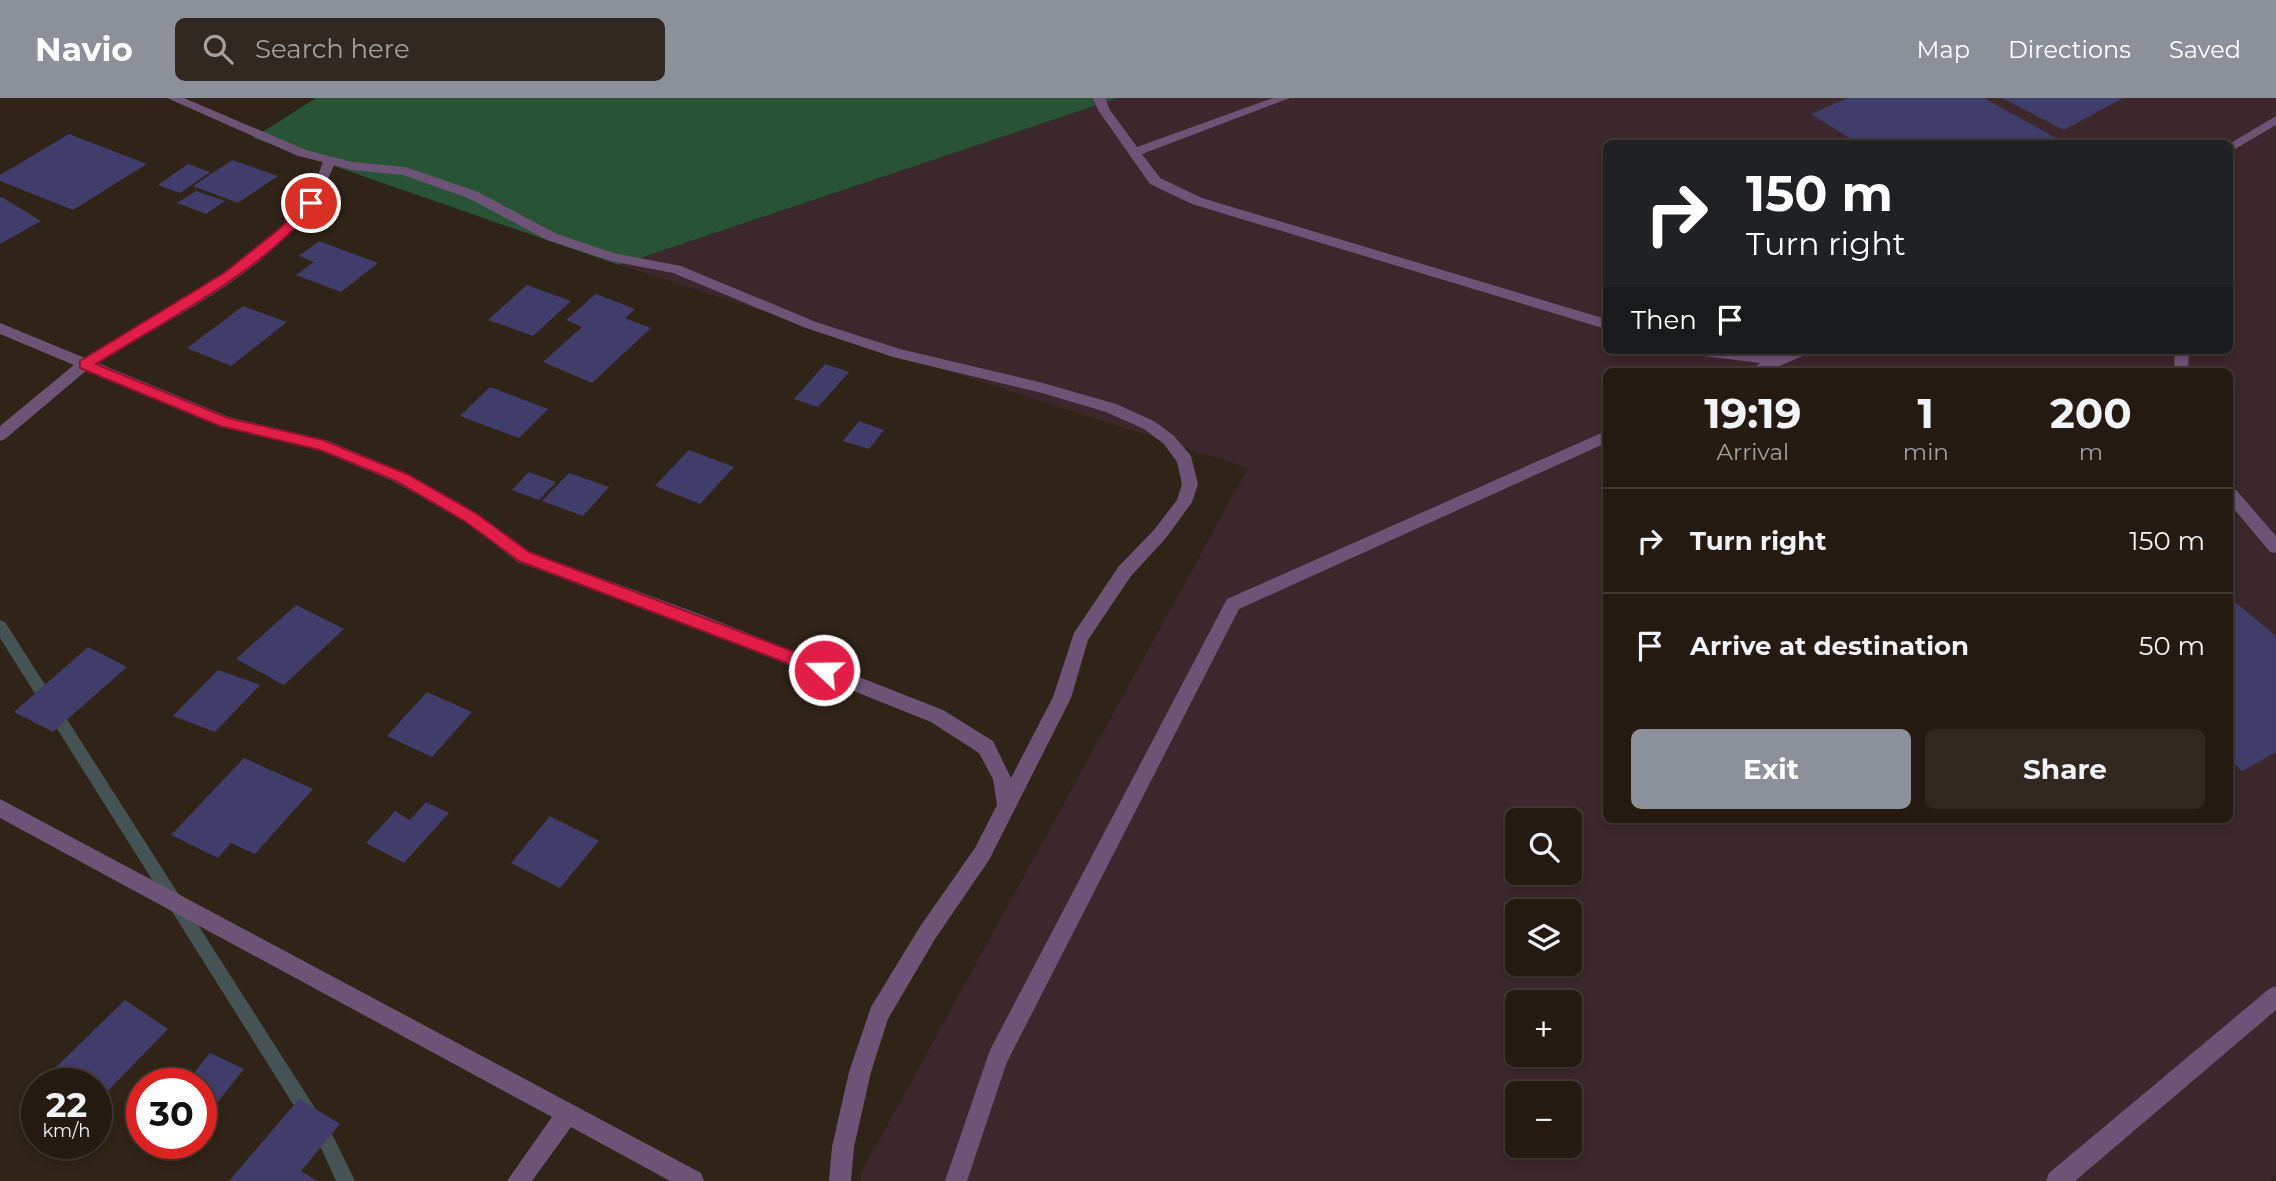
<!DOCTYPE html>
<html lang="en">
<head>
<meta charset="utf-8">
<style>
  :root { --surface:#241a12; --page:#302720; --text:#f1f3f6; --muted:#a3a19f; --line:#413832; --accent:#8c9099 }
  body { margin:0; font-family:Montserrat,sans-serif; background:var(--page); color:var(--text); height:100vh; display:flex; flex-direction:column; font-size:26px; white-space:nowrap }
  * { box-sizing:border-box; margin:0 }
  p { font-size:23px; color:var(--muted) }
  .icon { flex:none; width:38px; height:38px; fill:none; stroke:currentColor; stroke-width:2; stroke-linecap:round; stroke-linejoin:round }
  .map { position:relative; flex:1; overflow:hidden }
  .drawer { position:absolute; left:1603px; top:270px; width:630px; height:455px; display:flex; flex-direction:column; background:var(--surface); border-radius:10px; box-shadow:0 4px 10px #0003,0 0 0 2px var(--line) }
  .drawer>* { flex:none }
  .banner { position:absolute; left:1603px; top:42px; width:630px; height:214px; border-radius:10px; box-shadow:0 4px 10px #0003,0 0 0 2px var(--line); background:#202124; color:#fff; overflow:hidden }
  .tools { position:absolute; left:1505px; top:710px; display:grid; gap:14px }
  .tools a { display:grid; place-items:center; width:77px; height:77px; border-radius:10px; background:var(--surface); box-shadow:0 4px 10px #0003,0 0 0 2px var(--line); font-size:35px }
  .speed { position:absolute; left:21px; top:970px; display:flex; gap:14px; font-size:35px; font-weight:700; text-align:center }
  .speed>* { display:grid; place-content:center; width:91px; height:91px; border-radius:50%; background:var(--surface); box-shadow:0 4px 10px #0003,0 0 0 2px var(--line); line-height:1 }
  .speed small { font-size:18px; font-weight:400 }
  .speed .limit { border:10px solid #d22; background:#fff; color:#111 }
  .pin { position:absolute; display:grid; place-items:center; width:60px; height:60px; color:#fff; margin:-30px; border:4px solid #fff; border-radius:50%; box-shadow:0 2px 7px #0007 }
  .me { position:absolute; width:77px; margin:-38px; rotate:291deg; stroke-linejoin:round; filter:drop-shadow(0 0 5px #0008) }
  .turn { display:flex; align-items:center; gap:24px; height:147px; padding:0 28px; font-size:32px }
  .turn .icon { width:91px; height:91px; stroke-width:2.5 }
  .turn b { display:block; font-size:49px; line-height:60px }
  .then { display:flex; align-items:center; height:66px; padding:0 28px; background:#0003; gap:14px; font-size:26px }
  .eta { display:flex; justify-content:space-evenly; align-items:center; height:119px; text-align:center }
  .eta b { font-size:42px; font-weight:700; line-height:49px }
  .button { display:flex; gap:14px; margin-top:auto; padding:14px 28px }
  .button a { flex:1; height:80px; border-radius:10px; background:var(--accent); color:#fff; font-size:28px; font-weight:700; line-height:80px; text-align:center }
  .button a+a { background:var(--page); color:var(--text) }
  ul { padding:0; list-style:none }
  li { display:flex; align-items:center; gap:21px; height:105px; padding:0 28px; border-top:2px solid var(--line) }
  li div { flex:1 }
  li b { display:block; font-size:26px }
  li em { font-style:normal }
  header { display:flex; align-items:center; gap:42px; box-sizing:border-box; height:98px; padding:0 35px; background:var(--accent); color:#fff }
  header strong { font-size:33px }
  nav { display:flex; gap:38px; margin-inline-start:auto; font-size:24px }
  .search { width:490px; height:63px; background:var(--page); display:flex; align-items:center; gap:18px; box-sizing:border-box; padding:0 24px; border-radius:10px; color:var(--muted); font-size:26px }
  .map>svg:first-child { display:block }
  .commercial { fill:#3b272c; fill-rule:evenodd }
  .green { fill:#295337 }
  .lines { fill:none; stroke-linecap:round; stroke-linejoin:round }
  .stream { fill:#465354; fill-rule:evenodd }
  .building { fill:#413d6b }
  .minor { fill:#6d5476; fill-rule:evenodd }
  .route { fill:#e11d48; stroke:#92132f; stroke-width:2 }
</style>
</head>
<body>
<header>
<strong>Navio</strong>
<div class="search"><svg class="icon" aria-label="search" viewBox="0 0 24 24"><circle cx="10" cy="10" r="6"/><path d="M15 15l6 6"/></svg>Search here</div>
<nav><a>Map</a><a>Directions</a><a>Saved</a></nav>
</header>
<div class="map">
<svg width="2276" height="1083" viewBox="0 0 2276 1083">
  <rect width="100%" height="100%" fill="#302318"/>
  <!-- commercial -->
  <path class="commercial" d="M 1118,0 L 2276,0 L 2276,1078 L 2270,1083 L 861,1083 L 860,1077 L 1248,370 L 619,167 ZM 1606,46 L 2230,46 L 2230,252 L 1606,252 ZM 1606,273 L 2230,273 L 2230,721 L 1606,721 ZM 1517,723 L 1570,723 L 1570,775 L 1517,775 ZM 1517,814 L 1570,814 L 1570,866 L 1517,866 ZM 1517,905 L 1570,905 L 1570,957 L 1517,957 ZM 1517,996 L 1570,996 L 1570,1048 L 1517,1048 Z"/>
  <!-- green -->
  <polygon class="green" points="316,0 1118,0 619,167 253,40"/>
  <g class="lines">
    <!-- stream -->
    <polygon class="stream" points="0,522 5,524 334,1040 355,1083 336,1083 322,1052 0,540"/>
  </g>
  <!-- building -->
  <g class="building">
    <polygon points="1848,0 1984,0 2056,40 2045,46 1859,46 1811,16"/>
    <polygon points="2002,0 2123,0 2064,32"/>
    <polygon points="69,36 147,66 73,112 0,83 0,77"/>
    <polygon points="232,62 278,78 238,105 193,88"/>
    <polygon points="188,66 210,74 180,95 158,87"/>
    <polygon points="196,93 225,103 206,116 177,105"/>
    <polygon points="2,99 41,123 0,146 0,100"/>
    <polygon points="319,143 378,165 341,194 296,177 314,164 299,158"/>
    <polygon points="527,187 571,203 533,238 488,222"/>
    <polygon points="596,196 635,211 625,220 651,230 592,285 543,264 582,229 566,222"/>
    <polygon points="243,208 287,224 231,268 187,250"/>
    <polygon points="825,266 849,274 818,309 794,301"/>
    <polygon points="490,289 548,311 519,340 460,318"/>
    <polygon points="859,323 884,332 869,351 843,343"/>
    <polygon points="689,352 734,369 700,406 655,388"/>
    <polygon points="529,374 556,384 539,402 512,392"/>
    <polygon points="569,375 609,389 583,418 542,403"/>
    <polygon points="2230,500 2276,538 2276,654 2242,673 2230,662"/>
    <polygon points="296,507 344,531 284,587 236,561"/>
    <polygon points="88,549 127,569 53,634 14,614"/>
    <polygon points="218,572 260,587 215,634 173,618"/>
    <polygon points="427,594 472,614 432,659 387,638"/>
    <polygon points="244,660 313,691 255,756 231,745 218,760 171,737"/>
    <polygon points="426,704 449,715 404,765 366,745 395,713 410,722"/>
    <polygon points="550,718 599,743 560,790 511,765"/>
    <polygon points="125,902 168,931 96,1005 96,985 67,985 51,974"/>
    <polygon points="210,955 244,971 204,1021 201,1020 201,985 186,985"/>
    <polygon points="299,1001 340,1026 301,1073 317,1083 229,1083"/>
  </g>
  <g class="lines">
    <!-- minor -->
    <g class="minor">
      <path d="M 167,0 L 184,0 L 306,52 L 352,64 L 405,69 L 478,94 L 557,136 L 613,155 L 681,168 L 816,224 L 900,251 L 1043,285 L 1116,306 L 1154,323 L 1174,338 L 1191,358 L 1198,386 L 1192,404 L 1166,440 L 1131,478 L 1088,542 L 1071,600 L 989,762 L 935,841 L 888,921 L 871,974 L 854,1049 L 851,1083 L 829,1083 L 832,1049 L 849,974 L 871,909 L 921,827 L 975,750 L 997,707 L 993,681 L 979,655 L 931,624 L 682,524 L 518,464 L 466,424 L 395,384 L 319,352 L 220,328 L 87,272 L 5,341 L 0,343 L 0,328 L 74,267 L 0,236 L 0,225 L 85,260 C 156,216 265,165 310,94 C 316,85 319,74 323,64 L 298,58 ZM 334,67 L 352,72 L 403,77 L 468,100 L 547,142 L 611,163 L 673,175 L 806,230 L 893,259 L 1042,295 L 1106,314 L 1144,331 L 1164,346 L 1177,364 L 1182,386 L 1177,402 L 1154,432 L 1119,468 L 1074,535 L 1053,599 L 1011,680 L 993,643 L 943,612 L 694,514 L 530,454 L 478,416 L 407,376 L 329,343 L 229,319 L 98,265 C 182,212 295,165 334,67 Z"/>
      <polygon points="1093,0 1105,0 1110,12 1137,49 1273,0 1290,0 1142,56 1160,80 1202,100 1606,221 1606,231 1192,106 1150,86 1098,12"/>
      <polygon points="2276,18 2276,27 2230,54 2229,46"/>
      <polygon points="1689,252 1739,252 1778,257 1789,252 1809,252 1807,256 1768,273 1748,273 1760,265 1696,257"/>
      <polygon points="2175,252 2189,252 2188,273 2174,273"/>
      <polygon points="1606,333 1606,345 1239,511 1007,964 967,1083 945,1083 990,952 1227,501"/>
      <polygon points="2230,390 2236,392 2276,438 2276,455 2270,454 2230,406"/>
      <polygon points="0,701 701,1075 704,1083 670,1083 571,1029 532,1083 507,1083 552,1019 0,720"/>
      <polygon points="2276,888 2276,912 2075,1083 2046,1083 2049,1075 2269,891"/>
    </g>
  </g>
  <!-- route -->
  <path class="route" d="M 311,101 L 317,105 C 263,174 169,220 96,266 L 228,320 L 323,342 L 367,360 L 407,376 L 477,416 L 529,454 L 829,567 L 832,572 L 829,577 L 818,577 L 519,463 L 466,424 L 396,383 L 357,367 L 320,352 L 220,328 L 80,270 L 80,263 L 224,175 L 278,132 Z"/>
</svg>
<div class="tools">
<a><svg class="icon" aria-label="search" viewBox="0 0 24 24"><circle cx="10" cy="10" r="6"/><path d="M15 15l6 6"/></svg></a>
<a><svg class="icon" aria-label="layers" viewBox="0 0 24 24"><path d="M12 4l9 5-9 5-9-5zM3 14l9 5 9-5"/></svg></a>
<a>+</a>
<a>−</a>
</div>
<div class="speed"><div>22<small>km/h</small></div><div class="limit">30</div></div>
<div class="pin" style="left:311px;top:105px;background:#d93025"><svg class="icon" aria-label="arrive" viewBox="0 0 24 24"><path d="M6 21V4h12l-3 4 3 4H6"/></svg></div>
<svg class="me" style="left:824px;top:572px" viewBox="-20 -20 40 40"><circle r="17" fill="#e11d48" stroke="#fff" stroke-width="3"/><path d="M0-11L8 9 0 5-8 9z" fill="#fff"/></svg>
<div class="banner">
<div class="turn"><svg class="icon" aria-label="right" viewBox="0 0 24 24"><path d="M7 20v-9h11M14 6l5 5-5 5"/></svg><div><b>150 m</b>Turn right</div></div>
<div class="then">Then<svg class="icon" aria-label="arrive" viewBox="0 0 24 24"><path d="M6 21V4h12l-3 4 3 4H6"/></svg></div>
</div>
<section class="drawer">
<div class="eta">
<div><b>19:19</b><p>Arrival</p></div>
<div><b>1</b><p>min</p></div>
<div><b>200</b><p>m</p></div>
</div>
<ul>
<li><svg class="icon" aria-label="right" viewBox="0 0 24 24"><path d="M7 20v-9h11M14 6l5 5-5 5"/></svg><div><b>Turn right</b></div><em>150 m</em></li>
<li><svg class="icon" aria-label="arrive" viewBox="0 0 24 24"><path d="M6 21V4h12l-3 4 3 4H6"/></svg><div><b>Arrive at destination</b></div><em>50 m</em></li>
</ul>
<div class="button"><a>Exit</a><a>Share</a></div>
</section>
</div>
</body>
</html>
